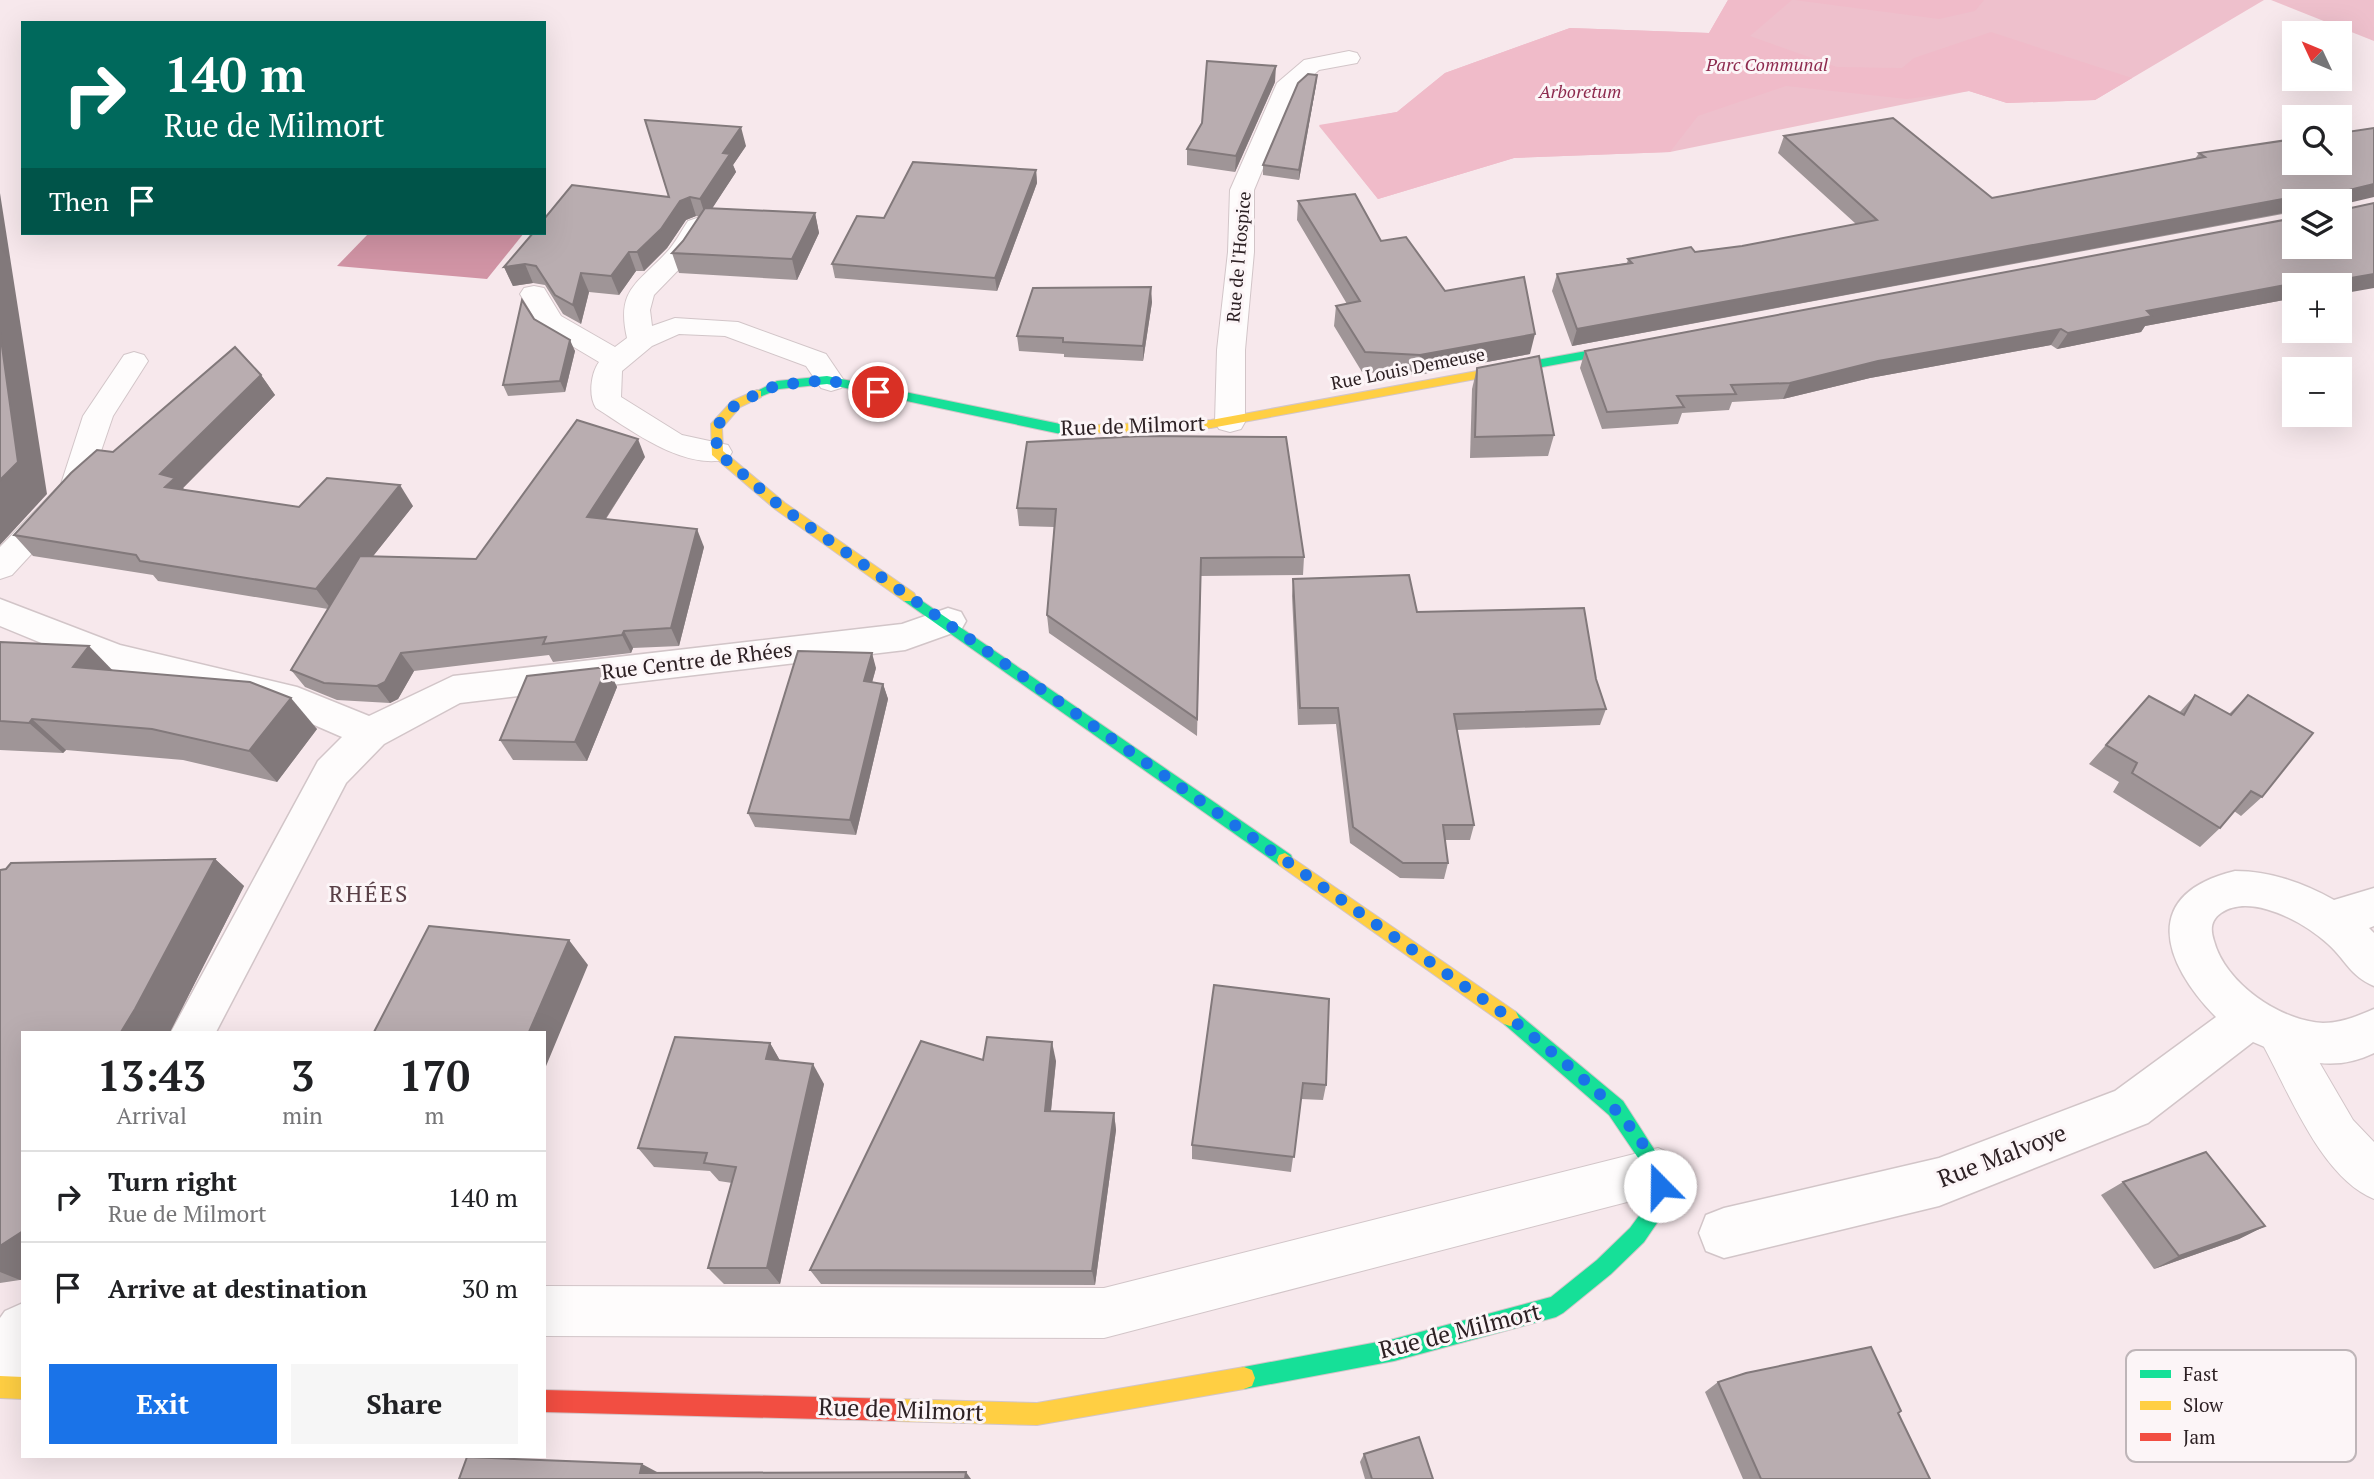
<!DOCTYPE html>
<html lang="en">
<head>
<meta charset="utf-8">
<style>
  :root { --surface:#fff; --page:#f6f6f6; --text:#202124; --muted:#757577; --line:#e0e0e0; --accent:#1a73e8 }
  body { margin:0; font-family:"PT Serif",serif; background:var(--page); color:var(--text); height:100vh; display:flex; flex-direction:column; font-size:26px; white-space:nowrap }
  * { box-sizing:border-box; margin:0 }
  p { font-size:23px; color:var(--muted) }
  .icon { flex:none; width:38px; height:38px; fill:none; stroke:currentColor; stroke-width:2; stroke-linecap:round; stroke-linejoin:round }
  .map { position:relative; flex:1; overflow:hidden }
  .details { position:absolute; left:21px; top:1031px; width:525px; height:427px; display:flex; flex-direction:column; background:var(--surface); border-radius:0px; box-shadow:0 7px 28px #0002 }
  .details>* { flex:none }
  .hud { position:absolute; left:21px; top:21px; width:525px; height:214px; border-radius:0px; box-shadow:0 7px 28px #0002; background:#00695c; color:#fff; overflow:hidden }
  .needle { width:46px; rotate:314deg }
  .controls { position:absolute; left:2282px; top:21px; display:grid; gap:14px }
  .controls a { display:grid; place-items:center; width:70px; height:70px; border-radius:0px; background:var(--surface); box-shadow:0 7px 28px #0002; font-size:35px }
  .pin { position:absolute; display:grid; place-items:center; width:60px; height:60px; color:#fff; margin:-30px; border:4px solid #fff; border-radius:50%; box-shadow:0 2px 7px #0007 }
  .me { position:absolute; width:77px; margin:-38px; rotate:338deg; stroke-linejoin:round; filter:drop-shadow(0 0 5px #0008) }
  .turn { display:flex; align-items:center; gap:24px; height:147px; padding:0 28px; font-size:32px }
  .turn .icon { width:91px; height:91px; stroke-width:2.5 }
  .turn b { display:block; font-size:49px; line-height:60px }
  .then { display:flex; align-items:center; height:66px; padding:0 28px; background:#0003; gap:14px; font-size:26px }
  .eta { display:flex; justify-content:space-evenly; align-items:center; height:119px; text-align:center }
  .eta b { font-size:42px; font-weight:600; line-height:49px }
  .action { display:flex; gap:14px; margin-top:auto; padding:14px 28px }
  .action a { flex:1; height:80px; border-radius:0px; background:var(--accent); color:#fff; font-size:28px; font-weight:600; line-height:80px; text-align:center }
  .action a+a { background:var(--page); color:var(--text) }
  ul { padding:0; list-style:none }
  li { display:flex; align-items:center; gap:21px; height:91px; padding:0 28px; border-top:2px solid var(--line) }
  li div { flex:1 }
  li b { display:block; font-size:26px }
  li em { font-style:normal }
  .map>svg:first-child { display:block }
  .green { fill:#eec0cc }
  .forest { fill:#f0bbc9 }
  .water { fill:#d194a5 }
  .lines { fill:none; stroke-linecap:round; stroke-linejoin:round }
  .lane-casing { stroke:#d2c5c8; stroke-width:2 }
  .street-casing { stroke:#d2c5c8; stroke-width:3 }
  .fast-casing { stroke:#d2c5c8; stroke-width:2 }
  .slow-casing { stroke:#d2c5c8; stroke-width:2 }
  .jam-casing { stroke:#d2c5c8; stroke-width:2 }
  .lane { fill:#fefcfc; fill-rule:evenodd }
  .street { fill:#fefcfc; fill-rule:evenodd }
  .fast { fill:#16e098; fill-rule:evenodd }
  .slow { fill:#ffcf43; fill-rule:evenodd }
  .jam { fill:#f24e42; fill-rule:evenodd }
  .wall { fill:#9f9597 }
  .shaded-wall { fill:#82797b }
  .building { fill:#b9adb0; stroke:#82797b; stroke-width:2 }
  .route { stroke:#1a73e8; stroke-width:12; stroke-dasharray:0 21.6 }
  .labels { text-anchor:middle; stroke-width:6; stroke-linejoin:round; paint-order:stroke }
  .far-park-label { font-size:18px; font-style:italic; fill:#8e2b4f; stroke:#fcf5f7 }
  .far-street-label { font-size:18px; fill:#2d2124; stroke:#fcf5f7 }
  .street-label { font-size:21px; fill:#2d2124; stroke:#fcf5f7 }
  .neighbourhood-label { font-size:23px; letter-spacing:2px; fill:#593f46; stroke:#fcf5f7 }
  .near-street-label { font-size:24px; fill:#2d2124; stroke:#fcf5f7 }
  .key { fill:#fcf5f7; stroke:#beb5b8; stroke-width:2 }
  .key-label { font-size:19px; fill:#2d2124 }
</style>
</head>
<body>
<div class="map">
<svg width="2374" height="1479" viewBox="0 0 2374 1479">
  <rect width="100%" height="100%" fill="#f7e8ec"/>
  <!-- green -->
  <g class="green">
    <polygon points="1728,0 2264,0 2095,100 2007,103 1969,91 1670,152 1514,158 1378,199 1319,126 1397,112 1445,73 1570,28 1709,33"/>
    <polygon points="2271,0 2374,0 2374,41"/>
  </g>
  <!-- forest -->
  <g class="forest">
    <polygon points="1728,0 1792,0 1750,36 1837,67 1902,68 1914,58 1991,32 2132,78 2095,100 2007,103 1969,91 1907,99 1786,86 1698,116 1670,152 1514,158 1378,199 1319,125 1397,112 1445,73 1570,28 1709,33"/>
    <polygon points="1794,0 1984,0 1975,11 1939,19"/>
  </g>
  <!-- water -->
  <polygon class="water" points="369,233 524,233 487,279 337,266"/>
  <g class="lines">
    <!-- lane casing -->
    <g class="lane-casing">
      <g id="lane">
        <polygon points="1349,51 1357,53 1360,58 1357,63 1319,70 1295,91 1254,190 1254,252 1245,350 1245,422 1241,429 1230,432 1219,429 1215,422 1217,350 1228,252 1230,190 1277,83 1304,60"/>
        <path d="M 697,218 L 706,221 L 710,226 L 688,260 L 654,295 L 650,310 L 652,326 L 675,318 L 738,322 L 826,354 L 845,382 L 841,388 L 831,391 L 821,388 L 806,366 L 725,336 L 679,334 L 652,346 L 622,371 L 621,397 L 682,435 L 728,445 L 732,452 L 728,459 C 684,471 631,430 596,408 C 588,396 591,373 599,362 L 540,327 L 520,294 L 524,288 L 534,286 L 544,288 L 561,316 L 615,347 L 627,338 C 616,290 637,284 666,253 C 675,244 681,231 688,221 Z"/>
        <polygon points="134,352 144,355 148,361 113,416 86,495 12,575 0,579 0,547 61,484 83,416 124,355"/>
        <path d="M 2279,1013 L 2294,1019 L 2353,1120 L 2374,1142 L 2374,1199 C 2322,1178 2290,1095 2264,1047 L 2257,1033 L 2264,1019 Z"/>
        <polygon points="1658,1148 1674,1155 1681,1171 1674,1187 1658,1194 1104,1338 544,1336 544,1286 1104,1288"/>
      </g>
    </g>
    <!-- street casing -->
    <g class="street-casing">
      <g id="street">
        <polygon points="0,599 120,645 297,687 369,716 453,676 902,624 948,608 961,612 966,621 961,630 905,650 460,703 384,744 346,783 216,1032 171,1032 318,761 342,737 289,714 100,667 0,626"/>
        <path d="M 2235,871 C 2270,871 2304,883 2334,900 L 2374,888 L 2374,926 L 2369,928 L 2374,933 L 2374,986 C 2350,976 2346,960 2328,944 C 2305,923 2251,892 2221,913 C 2211,920 2210,929 2214,941 C 2225,983 2280,1021 2323,1023 C 2342,1023 2357,1016 2374,1009 L 2374,1053 C 2332,1074 2294,1060 2253,1042 L 2148,1123 L 1939,1206 L 1724,1258 L 1706,1251 L 1699,1233 L 1706,1215 L 1724,1208 L 1939,1158 L 2115,1091 L 2216,1017 C 2162,962 2140,894 2235,871 Z"/>
        <polygon points="23,1303 23,1380 19,1387 0,1394 0,1318 5,1311"/>
      </g>
    </g>
    <!-- fast casing -->
    <g class="fast-casing">
      <g id="fast">
        <polygon points="1636,342 1640,343 1640,349 1526,370 1520,366 1526,362"/>
        <polygon points="827,376 1070,426 1076,430 1075,433 1061,434 827,384 779,389 757,398 751,394 777,381"/>
        <polygon points="909,592 1291,855 1293,860 1291,865 1285,867 1279,865 904,601 902,597"/>
        <polygon points="1510,1010 1516,1012 1623,1101 1668,1171 1672,1201 1644,1242 1611,1274 1563,1313 1556,1317 1394,1361 1244,1389 1236,1386 1233,1378 1236,1370 1244,1367 1394,1339 1551,1297 1597,1260 1630,1228 1652,1198 1649,1174 1609,1115 1504,1024 1501,1018 1504,1012"/>
      </g>
    </g>
    <!-- slow casing -->
    <g class="slow-casing">
      <g id="slow">
        <polygon points="1526,362 1530,363 1530,369 1211,428 1070,434 1064,430 1070,426 1211,420"/>
        <polygon points="757,390 761,391 761,397 740,407 722,428 723,451 785,503 914,593 916,597 914,601 904,601 775,509 712,455 711,424 732,401"/>
        <polygon points="1285,853 1516,1012 1519,1018 1516,1024 1510,1026 1504,1024 1279,865 1277,860 1279,855"/>
        <polygon points="1244,1367 1252,1370 1255,1378 1252,1386 1244,1389 1037,1425 896,1421 888,1418 885,1410 888,1402 896,1399 1037,1403"/>
        <polygon points="0,1376 23,1377 23,1399 0,1398"/>
      </g>
    </g>
    <!-- jam casing -->
    <g class="jam-casing">
      <polygon id="jam" points="544,1390 896,1399 904,1402 907,1410 904,1418 896,1421 544,1412"/>
    </g>
    <!-- lane -->
    <use href="#lane" class="lane"/>
    <!-- street -->
    <use href="#street" class="street"/>
    <!-- fast -->
    <use href="#fast" class="fast"/>
    <!-- slow -->
    <use href="#slow" class="slow"/>
    <!-- jam -->
    <use href="#jam" class="jam"/>
  </g>
  <!-- wall -->
  <g class="wall">
    <polygon points="1317,75 1316,85 1299,180 1263,175 1263,165"/>
    <polygon points="1275,82 1235,172 1187,165 1187,149"/>
    <polygon points="1784,136 1992,198 2195,159 2199,153 2350,203 2340,285 2294,285 2294,302 2290,299 2145,326 2141,332 2057,349 2051,345 1870,378 1783,399 1732,402 1729,410 1682,413 1678,424 1602,429 1580,368 1585,351 2294,247 2340,201 2294,201 2294,212 1572,346 1552,291 1557,274 1627,263 1628,259 1742,246 1856,224 1778,153"/>
    <polygon points="746,146 733,165 736,172 712,208 815,213 819,233 797,280 679,273 672,253 683,241 700,217 696,216 686,220 667,248 644,271 636,271 619,295 589,292 581,324 563,314 545,285 533,283 513,286 504,267 669,197"/>
    <polygon points="1036,170 1037,183 997,291 835,278 832,264 884,218"/>
    <polygon points="1298,201 1381,241 1445,291 1530,354 1417,375 1362,372 1334,326 1336,306 1347,304 1297,220"/>
    <polygon points="1152,302 1143,361 1064,357 1064,354 1019,351 1017,336"/>
    <polygon points="534,319 575,351 565,392 508,396 503,385"/>
    <polygon points="1477,368 1554,435 1548,456 1470,458 1472,389"/>
    <polygon points="261,375 275,395 183,488 184,490 299,507 413,506 373,556 476,559 645,457 606,519 704,547 679,646 633,648 631,653 553,662 549,655 414,671 398,699 390,703 337,700 305,687 291,670 328,609 158,581 153,575 33,556 14,535 113,452"/>
    <polygon points="1027,442 1304,557 1303,575 1201,576 1197,736 1049,633 1047,615 1054,527 1019,526 1017,508"/>
    <polygon points="1293,579 1417,612 1596,679 1606,709 1600,725 1457,730 1474,825 1470,840 1445,840 1448,863 1444,879 1400,878 1350,843 1336,724 1298,725 1292,596"/>
    <polygon points="0,642 113,670 317,729 277,782 183,760 66,750 63,753 0,750"/>
    <polygon points="607,667 617,687 587,761 513,760 500,740"/>
    <polygon points="876,668 872,683 883,684 888,699 856,835 755,827 748,813"/>
    <polygon points="2195,695 2229,714 2248,695 2262,797 2241,816 2234,811 2220,828 2200,847 2113,792 2119,782 2089,764 2149,696 2179,713"/>
    <polygon points="215,859 244,886 170,1032 23,1032 23,1279 20,1280 0,1283 0,870"/>
    <polygon points="1214,985 1326,1085 1323,1100 1301,1099 1291,1172 1192,1159 1192,1145"/>
    <polygon points="770,1043 780,1061 824,1084 780,1284 724,1284 708,1268 732,1183 719,1181 710,1171 654,1167 638,1148"/>
    <polygon points="983,1060 1056,1061 1051,1111 1114,1113 1116,1130 1095,1285 821,1284 810,1270"/>
    <polygon points="2123,1182 2265,1226 2239,1239 2154,1269 2101,1195"/>
    <polygon points="1718,1382 1898,1413 1930,1479 1743,1479 1705,1392"/>
    <polygon points="1364,1454 1433,1479 1365,1479 1360,1462"/>
  </g>
  <!-- shaded-wall -->
  <g class="shaded-wall">
    <polygon points="1276,66 1275,82 1235,172 1236,156"/>
    <polygon points="1317,75 1316,85 1299,180 1299,170"/>
    <polygon points="741,127 746,146 733,165 736,172 706,218 700,199 723,153"/>
    <polygon points="1036,170 1037,183 997,291 995,278"/>
    <polygon points="2374,184 2374,197 2340,205 2349,190"/>
    <polygon points="0,193 47,494 0,545"/>
    <polygon points="2305,195 2301,201 2294,201 2294,211 1572,346 1577,329"/>
    <polygon points="690,197 696,216 686,220 667,248 644,271 637,252 680,201"/>
    <polygon points="815,213 819,233 797,280 792,259"/>
    <polygon points="629,252 636,271 619,295 611,276"/>
    <polygon points="525,264 533,283 513,286 504,267"/>
    <polygon points="581,273 589,292 581,324 573,305"/>
    <polygon points="2374,274 2374,288 2340,294 2340,285 2310,285"/>
    <polygon points="2302,282 2300,285 2294,285 2294,292 2290,299 2145,326 2141,332 2057,349 2068,333 2147,311"/>
    <polygon points="1151,287 1152,302 1143,361 1143,346"/>
    <polygon points="2061,329 2051,345 1870,378 1783,399 1790,383 1878,361"/>
    <polygon points="1535,334 1530,354 1417,375 1420,355"/>
    <polygon points="570,340 575,351 565,392 560,381"/>
    <polygon points="261,375 275,395 183,488 191,498 165,487 160,474"/>
    <polygon points="638,439 645,457 595,535 587,517"/>
    <polygon points="400,485 413,506 331,609 316,589"/>
    <polygon points="697,529 704,547 679,646 671,628"/>
    <polygon points="624,631 633,648 631,653 622,635"/>
    <polygon points="89,646 120,678 73,667"/>
    <polygon points="401,653 414,671 398,699 390,703 377,686"/>
    <polygon points="872,653 876,668 868,696 864,681"/>
    <polygon points="607,667 617,687 587,761 575,742"/>
    <polygon points="883,684 888,699 856,835 850,820"/>
    <polygon points="291,698 317,729 277,782 249,751"/>
    <polygon points="32,719 66,750 63,753 29,723"/>
    <polygon points="215,859 244,886 170,1032 121,1032"/>
    <polygon points="569,940 588,965 544,1071 544,1032 529,1032"/>
    <polygon points="1052,1042 1056,1061 1049,1129 1045,1111"/>
    <polygon points="770,1043 782,1064 766,1059"/>
    <polygon points="813,1064 824,1084 780,1284 767,1268"/>
    <polygon points="1114,1113 1116,1130 1095,1285 1092,1271"/>
    <polygon points="2265,1226 2239,1239 2154,1269 2179,1256"/>
    <polygon points="23,1231 23,1279 20,1280 0,1272 0,1246"/>
    <polygon points="642,1464 657,1472 655,1479 640,1473"/>
    <polygon points="966,1472 971,1479 965,1479"/>
  </g>
  <!-- building -->
  <g class="building">
    <polygon points="1207,61 1276,66 1236,156 1187,149 1202,123"/>
    <polygon points="1308,74 1317,75 1299,170 1263,165 1298,83"/>
    <polygon points="1893,118 1992,198 2205,157 2199,153 2294,139 2294,163 2340,163 2340,133 2374,128 2374,184 2349,190 2351,208 2374,203 2374,274 2310,285 2307,285 2302,282 2147,311 2152,316 2068,333 2061,329 1878,361 1790,383 1731,385 1736,394 1677,396 1684,407 1607,412 1585,351 2294,218 2294,247 2340,247 2340,201 2308,201 2308,198 2305,195 1577,329 1557,274 1632,263 1628,259 1691,247 1695,252 1742,246 1877,220 1784,136"/>
    <polygon points="645,120 741,127 723,153 730,154 700,199 690,197 680,201 661,229 637,252 629,252 611,276 581,273 573,305 555,295 536,266 525,264 504,267 533,233 544,233 544,219 572,185 669,197"/>
    <polygon points="913,162 1036,170 995,278 832,264 857,216 884,218"/>
    <polygon points="1355,194 1381,241 1406,237 1445,291 1524,277 1535,334 1420,355 1365,352 1336,306 1360,301 1298,201"/>
    <polygon points="705,208 815,213 792,259 672,253 683,241"/>
    <polygon points="1151,287 1143,346 1063,342 1063,338 1017,336 1033,288"/>
    <polygon points="522,300 534,319 570,340 560,381 503,385"/>
    <polygon points="0,332 18,462 0,480"/>
    <polygon points="235,347 261,375 160,474 175,478 165,487 299,507 327,478 400,485 316,589 140,561 136,555 14,535 71,473 97,450 113,452"/>
    <polygon points="1539,356 1554,435 1475,437 1477,368"/>
    <polygon points="577,420 638,439 587,517 697,529 671,628 624,631 622,635 543,644 546,637 401,653 385,682 377,686 324,683 291,670 360,556 476,559"/>
    <polygon points="1143,436 1286,437 1304,557 1201,558 1197,719 1047,615 1056,509 1017,508 1027,442"/>
    <polygon points="1409,575 1417,612 1584,608 1596,679 1606,709 1454,714 1474,825 1443,825 1448,863 1403,863 1353,827 1338,708 1300,708 1293,579"/>
    <polygon points="0,642 89,646 73,667 250,682 291,698 249,751 152,729 32,719 29,723 0,721"/>
    <polygon points="798,651 872,653 864,681 883,684 850,820 748,813"/>
    <polygon points="607,667 575,742 500,740 527,676"/>
    <polygon points="2195,695 2231,715 2248,695 2313,733 2262,797 2251,791 2220,828 2132,773 2137,763 2106,745 2149,696 2184,715"/>
    <polygon points="215,859 135,1009 121,1032 23,1032 23,1231 0,1246 0,870 6,869 11,863"/>
    <polygon points="429,926 569,940 529,1032 374,1032"/>
    <polygon points="1214,985 1329,999 1326,1085 1303,1083 1294,1157 1192,1145"/>
    <polygon points="675,1037 770,1043 766,1059 813,1064 767,1268 708,1268 736,1167 704,1163 707,1153 638,1148"/>
    <polygon points="987,1037 1052,1042 1045,1111 1114,1113 1092,1271 810,1270 921,1041 983,1060"/>
    <polygon points="2206,1152 2265,1226 2179,1256 2123,1182"/>
    <polygon points="1871,1347 1901,1411 1898,1413 1930,1479 1761,1479 1718,1382 1746,1373"/>
    <polygon points="1419,1437 1433,1479 1372,1479 1364,1454"/>
    <polygon points="467,1457 642,1464 640,1473 966,1472 965,1479 459,1479"/>
  </g>
  <g class="lines">
    <!-- route -->
    <path class="route" d="M 878,392 L 827,380 L 777,385 L 736,404 L 716,427 L 717,452 L 780,506 L 1514,1021 C 1558,1058 1653,1127 1660,1186"/>
  </g>
  <g class="labels">
    <!-- far-park labels -->
    <g class="far-park-label">
      <text x="1767" y="71">Parc Communal</text>
      <text x="1580" y="98">Arboretum</text>
    </g>
    <!-- far-street labels -->
    <g class="far-street-label">
      <text transform="translate(1239 257) rotate(-85)" y="6">Rue de l'Hospice</text>
      <text transform="translate(1408 369) rotate(-11)" y="6">Rue Louis Demeuse</text>
    </g>
    <!-- street labels -->
    <g class="street-label">
      <text transform="translate(1133 426) rotate(-2)" y="7">Rue de Milmort</text>
      <text transform="translate(697 661) rotate(-7)" y="7">Rue Centre de Rhées</text>
    </g>
    <!-- neighbourhood labels -->
    <g class="neighbourhood-label">
      <text x="369" y="902">RHÉES</text>
    </g>
    <!-- near-street labels -->
    <g class="near-street-label">
      <text transform="translate(2002 1156) rotate(-21)" y="8">Rue Malvoye</text>
      <text transform="translate(1460 1331) rotate(-14)" y="8">Rue de Milmort</text>
      <text transform="translate(901 1410) rotate(2)" y="8">Rue de Milmort</text>
    </g>
  </g>
  <!-- legend -->
  <rect x="2126" y="1350" width="230" height="112" rx="10" class="key"/>
  <rect x="2140" y="1370" width="31" height="8" fill="#16e098"/>
  <rect x="2140" y="1401" width="31" height="9" fill="#ffcf43"/>
  <rect x="2140" y="1433" width="31" height="8" fill="#f24e42"/>
  <g class="key-label">
    <text x="2183" y="1381">Fast</text>
    <text x="2183" y="1412">Slow</text>
    <text x="2183" y="1444">Jam</text>
  </g>
</svg>
<div class="controls">
<a><svg class="needle" viewBox="-14 -14 28 28"><path d="M0-13l5 13h-10z" fill="#e53935"/><path d="M0 13l5-13h-10z" fill="#757577"/></svg></a>
<a><svg class="icon" aria-label="search" viewBox="0 0 24 24"><circle cx="10" cy="10" r="6"/><path d="M15 15l6 6"/></svg></a>
<a><svg class="icon" aria-label="layers" viewBox="0 0 24 24"><path d="M12 4l9 5-9 5-9-5zM3 14l9 5 9-5"/></svg></a>
<a>+</a>
<a>−</a>
</div>
<div class="pin" style="left:878px;top:392px;background:#d93025"><svg class="icon" aria-label="arrive" viewBox="0 0 24 24"><path d="M6 21V4h12l-3 4 3 4H6"/></svg></div>
<svg class="me" style="left:1660px;top:1186px" viewBox="-20 -20 40 40"><circle r="19" fill="#fff"/><path d="M0-13L10 11 0 6-10 11z" fill="#1a73e8"/></svg>
<div class="hud">
<div class="turn"><svg class="icon" aria-label="right" viewBox="0 0 24 24"><path d="M7 20v-9h11M14 6l5 5-5 5"/></svg><div><b>140 m</b>Rue de Milmort</div></div>
<div class="then">Then<svg class="icon" aria-label="arrive" viewBox="0 0 24 24"><path d="M6 21V4h12l-3 4 3 4H6"/></svg></div>
</div>
<section class="details">
<div class="eta">
<div><b>13:43</b><p>Arrival</p></div>
<div><b>3</b><p>min</p></div>
<div><b>170</b><p>m</p></div>
</div>
<ul>
<li><svg class="icon" aria-label="right" viewBox="0 0 24 24"><path d="M7 20v-9h11M14 6l5 5-5 5"/></svg><div><b>Turn right</b><p>Rue de Milmort</p></div><em>140 m</em></li>
<li><svg class="icon" aria-label="arrive" viewBox="0 0 24 24"><path d="M6 21V4h12l-3 4 3 4H6"/></svg><div><b>Arrive at destination</b></div><em>30 m</em></li>
</ul>
<div class="action"><a>Exit</a><a>Share</a></div>
</section>
</div>
</body>
</html>
